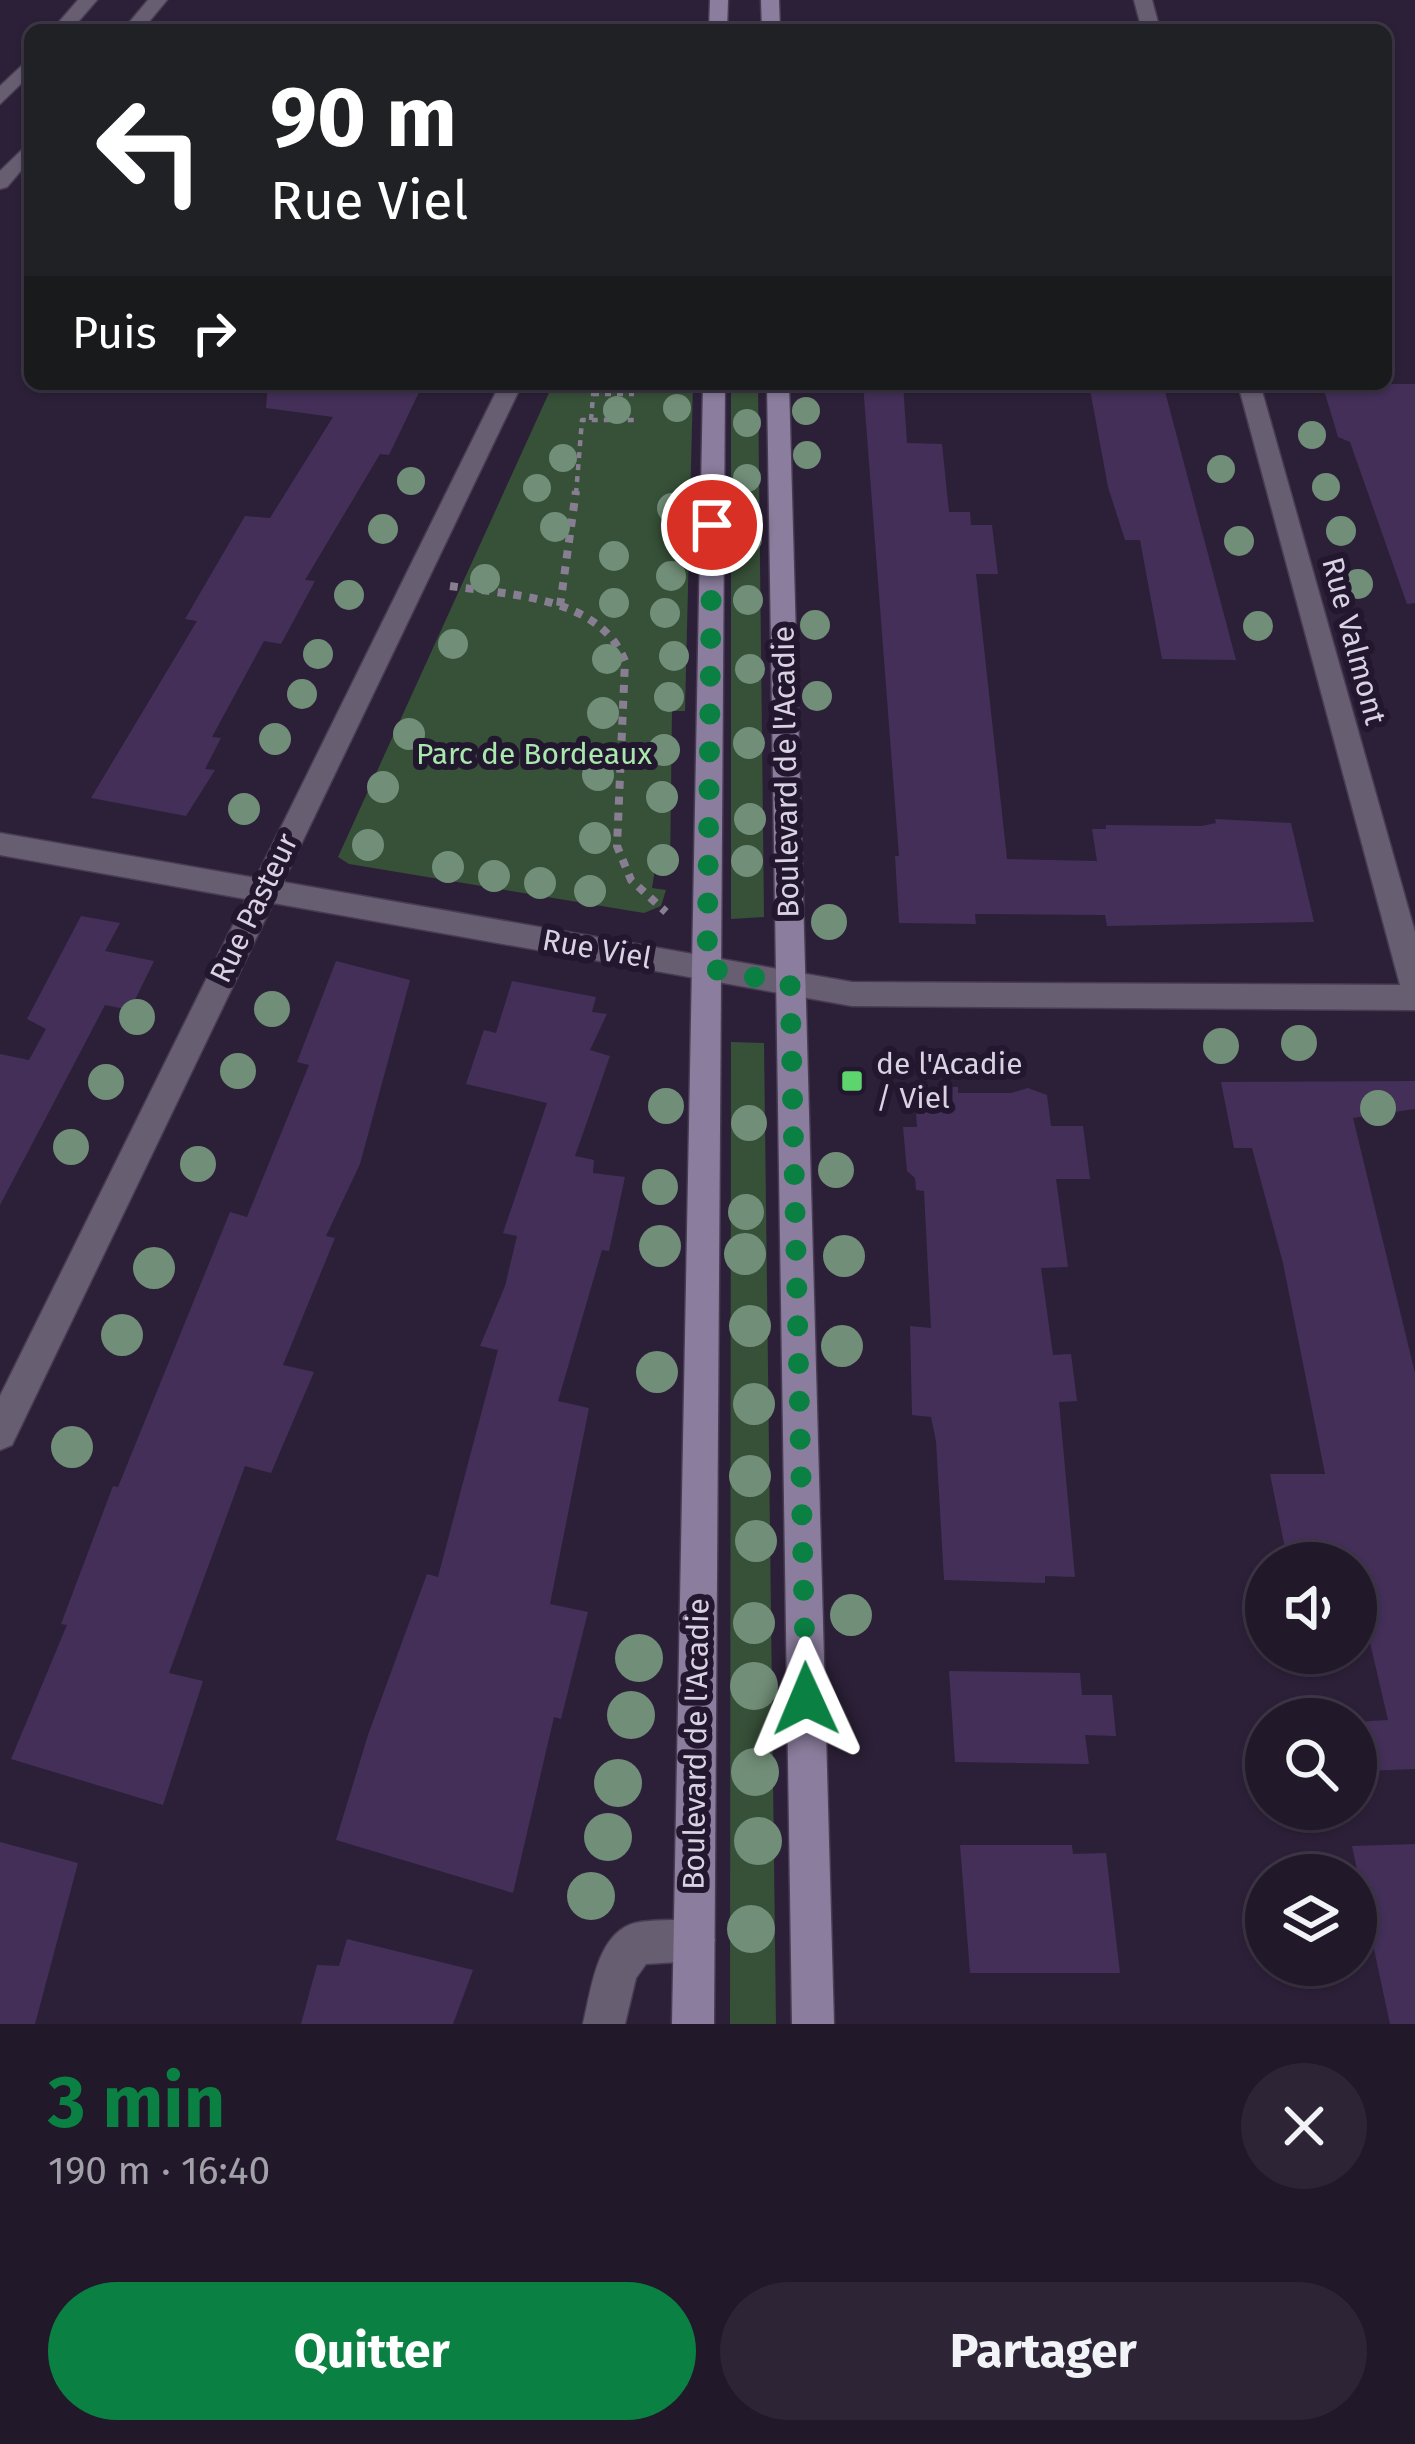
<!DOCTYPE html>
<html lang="fr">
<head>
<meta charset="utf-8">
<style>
  :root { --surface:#21182a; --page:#2d2536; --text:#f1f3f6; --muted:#a2a0a8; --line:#3e3747; --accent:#0b8043 }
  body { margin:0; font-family:"Fira Sans",sans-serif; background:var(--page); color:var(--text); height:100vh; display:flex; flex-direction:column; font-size:45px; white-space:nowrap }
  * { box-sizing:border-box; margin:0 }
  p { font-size:39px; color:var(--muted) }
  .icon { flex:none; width:66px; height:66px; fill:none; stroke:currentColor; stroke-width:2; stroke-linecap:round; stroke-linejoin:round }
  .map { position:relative; height:2024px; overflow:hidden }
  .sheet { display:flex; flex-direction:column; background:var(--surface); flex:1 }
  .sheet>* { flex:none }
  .guide { position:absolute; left:24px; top:24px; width:1368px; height:366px; border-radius:18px; box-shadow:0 3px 9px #0004,0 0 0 3px var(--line); background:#202124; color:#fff; overflow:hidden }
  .controls { position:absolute; left:1245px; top:1542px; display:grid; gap:24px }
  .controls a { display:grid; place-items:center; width:132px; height:132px; border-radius:50%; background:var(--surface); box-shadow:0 3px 9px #0004,0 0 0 3px var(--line); font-size:60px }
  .pin { position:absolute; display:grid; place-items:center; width:102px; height:102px; color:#fff; margin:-51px; border:6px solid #fff; border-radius:50%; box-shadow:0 3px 12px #0007 }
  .me { position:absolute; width:132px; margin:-66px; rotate:359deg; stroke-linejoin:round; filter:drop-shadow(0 0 9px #0008) }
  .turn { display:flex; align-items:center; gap:42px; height:252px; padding:0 48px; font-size:54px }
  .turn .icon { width:156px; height:156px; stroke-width:2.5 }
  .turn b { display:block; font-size:84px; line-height:102px }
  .then { display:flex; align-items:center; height:114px; padding:0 48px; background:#0003; gap:24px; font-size:45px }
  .round { display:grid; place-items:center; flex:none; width:126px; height:126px; border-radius:63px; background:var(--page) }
  .headline { display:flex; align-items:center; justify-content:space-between; height:204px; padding:0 48px }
  h1 { font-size:72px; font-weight:700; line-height:90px; color:var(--accent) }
  .cta { display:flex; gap:24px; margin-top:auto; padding:24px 48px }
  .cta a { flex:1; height:138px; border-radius:72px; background:var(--accent); color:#fff; font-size:48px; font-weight:700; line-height:138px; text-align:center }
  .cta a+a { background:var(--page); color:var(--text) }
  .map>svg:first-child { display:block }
  .green { fill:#375038 }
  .building { fill:#432f58 }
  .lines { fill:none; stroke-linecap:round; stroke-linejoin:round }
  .street-casing { stroke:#483c53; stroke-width:3 }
  .secondary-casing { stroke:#483c53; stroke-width:3 }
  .path-far1 { stroke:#877e91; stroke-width:4.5; stroke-dasharray:6 6; stroke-linecap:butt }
  .path { stroke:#877e91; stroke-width:8; stroke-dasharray:8 8; stroke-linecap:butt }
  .street { fill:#675e72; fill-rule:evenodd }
  .secondary { fill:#8b7d9d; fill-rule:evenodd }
  .tree { fill:#718e78 }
  .route { stroke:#0b8043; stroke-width:21; stroke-dasharray:0 37.8 }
  .poi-dot { fill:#5ed56c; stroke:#22172e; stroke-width:4.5 }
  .labels { text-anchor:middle; stroke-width:12; stroke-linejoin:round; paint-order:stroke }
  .street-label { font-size:30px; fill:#d9d2e2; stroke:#22172e }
  .park-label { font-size:30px; fill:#a9e8ac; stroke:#22172e }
  .poi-label { font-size:30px; fill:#d9d2e2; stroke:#22172e; text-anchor:start }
</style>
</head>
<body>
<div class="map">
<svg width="1415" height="2024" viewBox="0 0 1415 2024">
  <rect width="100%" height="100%" fill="#2c2038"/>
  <!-- green -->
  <g class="green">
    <polygon points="553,384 693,384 685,711 672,711 670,869 655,869 652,888 666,890 661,906 644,913 349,864 338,857"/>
    <polygon points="731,384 758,384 764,917 731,919"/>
    <polygon points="731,1042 764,1043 776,2024 730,2024"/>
  </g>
  <!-- building -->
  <g class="building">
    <polygon points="268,384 423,384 389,455 380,454 305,580 315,581 281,644 264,641 212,737 221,738 205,769 215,770 186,816 91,798 197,621 185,619 245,516 270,518 333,417 266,408"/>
    <polygon points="863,384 903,384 907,443 942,444 949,512 970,512 971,525 992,525 998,574 976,574 1007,859 1097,861 1092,829 1106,829 1106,825 1202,826 1216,823 1215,819 1291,823 1314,922 1107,926 1105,915 975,914 976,924 899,923 895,856 899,856"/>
    <polygon points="1089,384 1163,384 1236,660 1162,659 1140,540 1125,540 1108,487"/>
    <polygon points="1332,384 1415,384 1415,603 1407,604 1350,442 1338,437 1324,390 1335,390"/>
    <polygon points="81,916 120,923 105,951 154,961 130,1010 105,1005 0,1205 0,1054 29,1060 46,1029 27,1019"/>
    <polygon points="336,961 410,980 360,1164 326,1236 335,1238 283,1365 314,1372 271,1473 245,1466 169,1673 203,1681 163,1805 11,1759 67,1625 61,1624 113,1486 118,1487 230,1212 247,1217 309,1065 297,1062"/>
    <polygon points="512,981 596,997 592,1012 607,1014 590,1050 610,1056 575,1156 594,1160 593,1173 625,1177 609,1251 602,1250 558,1401 589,1408 550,1604 588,1612 561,1719 554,1717 513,1893 336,1840 368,1735 427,1574 438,1577 498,1350 480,1346 505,1286 517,1236 503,1233 547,1103 466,1084 484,1030 496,1033"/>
    <polygon points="1415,1081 1415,1109 1353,1118 1415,1373 1415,1769 1363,1771 1356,1722 1388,1720 1361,1604 1356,1605 1356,1563 1288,1563 1270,1474 1325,1474 1283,1263 1252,1148 1234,1148 1221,1082"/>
    <polygon points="914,1086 958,1087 958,1093 1011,1093 1028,1088 1047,1095 1051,1126 1083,1126 1090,1179 1056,1179 1068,1267 1041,1268 1053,1355 1071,1354 1077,1401 1059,1402 1075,1577 1045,1576 1045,1583 944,1580 936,1441 931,1417 912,1415 910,1326 931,1328 924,1191 916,1190 915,1178 907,1171 903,1127 917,1127"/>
    <polygon points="949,1671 1080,1673 1082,1695 1112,1695 1116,1736 1085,1735 1089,1764 955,1762"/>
    <polygon points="0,1842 78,1863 35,2024 0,2024"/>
    <polygon points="1415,1844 1415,2024 1390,2024 1352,1846"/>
    <polygon points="960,1845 1072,1845 1073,1854 1106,1853 1120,1973 970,1973"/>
    <polygon points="347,1939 473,1970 453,2024 301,2024 317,1965 339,1966"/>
  </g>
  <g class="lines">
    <!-- street casing -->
    <g class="street-casing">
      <g id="street">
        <polygon points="78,0 97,0 71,30 52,30"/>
        <polygon points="148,0 167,0 142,30 123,30"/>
        <polygon points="1134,0 1152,0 1160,30 1142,30"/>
        <polygon points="30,58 30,75 0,104 0,86"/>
        <polygon points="30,142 30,160 7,187 0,189 0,171"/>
        <polygon points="500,384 522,384 283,882 852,982 1400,985 1238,384 1260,384 1415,932 1415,1010 852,1006 273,903 12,1445 0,1450 0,1396 246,899 0,855 0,833 256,878"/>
        <path d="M 694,1919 L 709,1925 L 715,1940 L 709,1955 L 694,1961 L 646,1964 L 636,1978 L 625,2024 L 583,2024 C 591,1993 596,1933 635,1923 C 653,1919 675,1921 694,1919 Z"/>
      </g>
    </g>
    <!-- secondary casing -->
    <g class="secondary-casing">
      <g id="secondary">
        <polygon points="710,0 728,0 727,30 709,30"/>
        <polygon points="761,0 779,0 780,30 762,30"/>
        <polygon points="703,384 725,384 714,2024 672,2024"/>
        <polygon points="767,384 789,384 834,2024 792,2024"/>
      </g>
    </g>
    <!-- path-far1 -->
    <g class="path-far1">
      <polyline points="593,394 634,394"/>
      <polyline points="591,420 594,384"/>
      <polyline points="576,494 582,420 634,420"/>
    </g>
    <!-- path -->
    <g class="path">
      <path d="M 450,586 C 510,595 599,596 625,661 L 617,846 L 631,880 L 666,912"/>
      <polyline points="560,606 576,491"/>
    </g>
    <!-- street -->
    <use href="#street" class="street"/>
    <!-- secondary -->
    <use href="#secondary" class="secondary"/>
  </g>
  <!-- trees -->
  <g class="tree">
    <circle cx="677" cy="408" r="14"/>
    <circle cx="617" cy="410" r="14"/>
    <circle cx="806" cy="411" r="14"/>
    <circle cx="747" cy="423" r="14"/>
    <circle cx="1312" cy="435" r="14"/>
    <circle cx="807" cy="455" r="14"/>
    <circle cx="563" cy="458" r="14"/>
    <circle cx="1221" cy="469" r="14"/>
    <circle cx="747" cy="478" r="14"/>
    <circle cx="411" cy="481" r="14"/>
    <circle cx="1326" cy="487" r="14"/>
    <circle cx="537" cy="488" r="14"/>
    <circle cx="672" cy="508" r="15"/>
    <circle cx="555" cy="527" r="15"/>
    <circle cx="383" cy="529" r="15"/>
    <circle cx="1341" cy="531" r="15"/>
    <circle cx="747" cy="539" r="15"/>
    <circle cx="1239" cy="541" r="15"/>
    <circle cx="614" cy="556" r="15"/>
    <circle cx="671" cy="576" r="15"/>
    <circle cx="485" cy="579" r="15"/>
    <circle cx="1358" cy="584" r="15"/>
    <circle cx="349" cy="595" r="15"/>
    <circle cx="748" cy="600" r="15"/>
    <circle cx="614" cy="603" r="15"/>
    <circle cx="665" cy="613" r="15"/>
    <circle cx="815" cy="625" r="15"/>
    <circle cx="1258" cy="626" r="15"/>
    <circle cx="453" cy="644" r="15"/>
    <circle cx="318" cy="654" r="15"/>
    <circle cx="674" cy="656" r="15"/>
    <circle cx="607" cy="659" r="15"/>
    <circle cx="750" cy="669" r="15"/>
    <circle cx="302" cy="694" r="15"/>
    <circle cx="817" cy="696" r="15"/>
    <circle cx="669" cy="697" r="15"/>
    <circle cx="603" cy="713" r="16"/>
    <circle cx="409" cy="734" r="16"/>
    <circle cx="275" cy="739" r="16"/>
    <circle cx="749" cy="743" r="16"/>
    <circle cx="664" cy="750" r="16"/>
    <circle cx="598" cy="775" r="16"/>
    <circle cx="383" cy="787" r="16"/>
    <circle cx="662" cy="797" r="16"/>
    <circle cx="244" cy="809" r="16"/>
    <circle cx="750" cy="819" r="16"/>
    <circle cx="595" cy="838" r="16"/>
    <circle cx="368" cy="845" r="16"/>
    <circle cx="663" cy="860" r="16"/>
    <circle cx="747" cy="861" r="16"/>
    <circle cx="448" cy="867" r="16"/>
    <circle cx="494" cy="876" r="16"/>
    <circle cx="540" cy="883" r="16"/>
    <circle cx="590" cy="891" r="16"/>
    <circle cx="829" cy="922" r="18"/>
    <circle cx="272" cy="1009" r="18"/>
    <circle cx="137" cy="1017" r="18"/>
    <circle cx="1299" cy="1043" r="18"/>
    <circle cx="1221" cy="1046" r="18"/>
    <circle cx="238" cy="1071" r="18"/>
    <circle cx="106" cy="1082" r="18"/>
    <circle cx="666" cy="1106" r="18"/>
    <circle cx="1378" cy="1108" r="18"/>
    <circle cx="749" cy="1123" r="18"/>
    <circle cx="71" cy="1147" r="18"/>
    <circle cx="198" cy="1164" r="18"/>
    <circle cx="836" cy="1170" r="18"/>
    <circle cx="660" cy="1187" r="18"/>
    <circle cx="746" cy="1212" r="18"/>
    <circle cx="660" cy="1246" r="21"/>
    <circle cx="745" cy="1254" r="21"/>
    <circle cx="844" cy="1256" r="21"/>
    <circle cx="154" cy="1268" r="21"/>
    <circle cx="750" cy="1326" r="21"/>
    <circle cx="122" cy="1335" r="21"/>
    <circle cx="842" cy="1346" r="21"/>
    <circle cx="657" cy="1372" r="21"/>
    <circle cx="754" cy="1404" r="21"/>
    <circle cx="72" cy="1447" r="21"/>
    <circle cx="750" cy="1476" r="21"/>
    <circle cx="756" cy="1541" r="21"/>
    <circle cx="851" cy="1615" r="21"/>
    <circle cx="754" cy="1623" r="21"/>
    <circle cx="639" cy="1658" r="24"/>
    <circle cx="754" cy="1686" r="24"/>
    <circle cx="631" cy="1715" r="24"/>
    <circle cx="755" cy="1772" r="24"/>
    <circle cx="618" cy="1783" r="24"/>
    <circle cx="608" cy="1837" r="24"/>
    <circle cx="758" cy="1841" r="24"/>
    <circle cx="591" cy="1896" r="24"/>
    <circle cx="751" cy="1929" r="24"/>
  </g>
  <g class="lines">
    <!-- route -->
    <polyline class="route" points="712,525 707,968 790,984 806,1699"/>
  </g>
  <!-- markers -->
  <rect class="poi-dot" x="840" y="1069" width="24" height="24" rx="6"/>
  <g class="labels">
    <!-- street labels -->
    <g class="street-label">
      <text transform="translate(1354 641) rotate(75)" y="10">Rue Valmont</text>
      <text transform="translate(786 772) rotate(-91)" y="10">Boulevard de l'Acadie</text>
      <text transform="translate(254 908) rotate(-64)" y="10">Rue Pasteur</text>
      <text transform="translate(597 949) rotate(10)" y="10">Rue Viel</text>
      <text transform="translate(696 1744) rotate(-89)" y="10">Boulevard de l'Acadie</text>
    </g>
    <!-- park labels -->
    <g class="park-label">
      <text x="534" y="764">Parc de Bordeaux</text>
    </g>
    <!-- poi labels -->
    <g class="poi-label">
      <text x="876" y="1074">de l'Acadie<tspan x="876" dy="34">/ Viel</tspan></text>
    </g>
  </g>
</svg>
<div class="controls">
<a><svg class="icon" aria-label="sound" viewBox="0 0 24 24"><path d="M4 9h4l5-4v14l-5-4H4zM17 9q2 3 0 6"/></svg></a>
<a><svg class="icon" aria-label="search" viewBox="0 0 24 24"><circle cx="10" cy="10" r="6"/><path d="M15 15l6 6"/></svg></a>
<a><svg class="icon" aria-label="layers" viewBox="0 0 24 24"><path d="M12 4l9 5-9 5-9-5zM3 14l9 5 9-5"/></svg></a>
</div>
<div class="pin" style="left:712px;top:525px;background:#d93025"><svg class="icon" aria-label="arrive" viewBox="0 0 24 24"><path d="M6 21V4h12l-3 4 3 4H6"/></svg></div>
<svg class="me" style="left:806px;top:1699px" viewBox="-20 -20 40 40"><path d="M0-17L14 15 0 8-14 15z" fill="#0b8043" stroke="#fff" stroke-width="4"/></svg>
<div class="guide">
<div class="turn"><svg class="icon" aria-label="left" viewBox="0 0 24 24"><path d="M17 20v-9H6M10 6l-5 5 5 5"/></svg><div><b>90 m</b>Rue Viel</div></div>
<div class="then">Puis<svg class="icon" aria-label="right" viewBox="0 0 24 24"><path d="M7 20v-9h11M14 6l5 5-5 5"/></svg></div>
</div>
</div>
<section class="sheet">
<div class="headline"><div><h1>3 min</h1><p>190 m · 16:40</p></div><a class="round"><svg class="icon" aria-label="close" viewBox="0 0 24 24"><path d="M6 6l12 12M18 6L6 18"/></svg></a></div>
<div class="cta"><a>Quitter</a><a>Partager</a></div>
</section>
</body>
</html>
